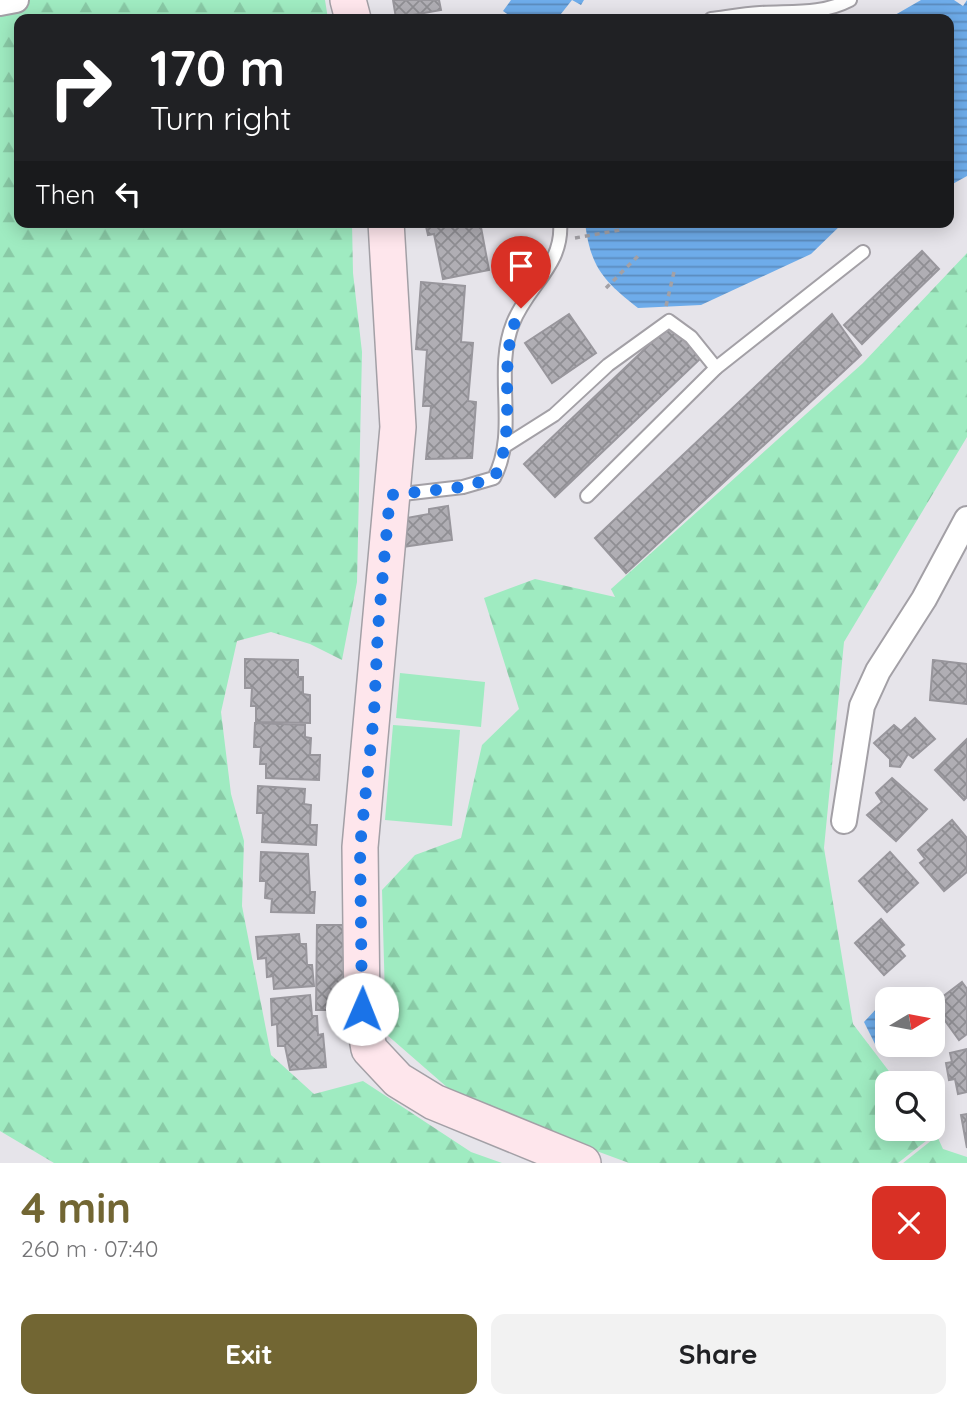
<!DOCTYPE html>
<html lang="en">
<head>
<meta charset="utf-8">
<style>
  :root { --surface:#fff; --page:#f2f2f2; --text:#202124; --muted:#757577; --accent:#726633 }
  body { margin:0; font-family:Quicksand,sans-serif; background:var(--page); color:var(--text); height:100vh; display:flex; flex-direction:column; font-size:26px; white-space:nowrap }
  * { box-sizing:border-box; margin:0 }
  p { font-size:23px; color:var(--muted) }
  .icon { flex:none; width:38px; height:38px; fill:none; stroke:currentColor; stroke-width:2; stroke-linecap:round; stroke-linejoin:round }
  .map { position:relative; height:1163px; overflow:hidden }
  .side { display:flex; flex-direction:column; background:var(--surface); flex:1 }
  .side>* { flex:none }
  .top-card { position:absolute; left:14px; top:14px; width:940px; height:214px; border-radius:14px; box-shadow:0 4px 18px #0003; background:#202124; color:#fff; overflow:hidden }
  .needle { width:46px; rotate:80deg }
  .tools { position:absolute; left:875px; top:987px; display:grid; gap:14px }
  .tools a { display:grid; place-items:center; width:70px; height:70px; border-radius:14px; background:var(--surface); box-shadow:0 4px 18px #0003; font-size:35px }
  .pin { position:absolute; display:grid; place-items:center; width:60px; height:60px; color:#fff; margin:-72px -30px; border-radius:50% 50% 50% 0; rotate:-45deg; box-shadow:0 0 7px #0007 }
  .pin .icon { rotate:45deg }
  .me { position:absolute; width:77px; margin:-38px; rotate:1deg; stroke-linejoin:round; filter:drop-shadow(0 0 5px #0008) }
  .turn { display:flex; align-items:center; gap:24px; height:147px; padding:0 21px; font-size:32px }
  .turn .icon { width:91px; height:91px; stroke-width:2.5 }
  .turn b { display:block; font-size:49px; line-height:60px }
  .then { display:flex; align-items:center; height:66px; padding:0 21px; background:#0003; gap:14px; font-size:26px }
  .round { display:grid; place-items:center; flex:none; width:74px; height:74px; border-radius:14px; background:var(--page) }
  .head { display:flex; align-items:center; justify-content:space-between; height:119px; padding:0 21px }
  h1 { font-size:42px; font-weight:700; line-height:52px; color:var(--accent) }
  .primary-button { display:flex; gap:14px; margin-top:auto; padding:14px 21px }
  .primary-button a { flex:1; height:80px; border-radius:14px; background:var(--accent); color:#fff; font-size:28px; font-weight:700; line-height:80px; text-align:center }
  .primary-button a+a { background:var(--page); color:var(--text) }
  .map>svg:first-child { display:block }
  .forest { fill:url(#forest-firs) }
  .pitch { fill:#9febc1 }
  .water { fill:url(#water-rules) }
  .building { fill:url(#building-cross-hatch); stroke:#98969c; stroke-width:2 }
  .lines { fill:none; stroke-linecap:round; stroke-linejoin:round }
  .lane-casing { stroke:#a3a0a6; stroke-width:16 }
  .street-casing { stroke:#a3a0a6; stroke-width:28 }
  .secondary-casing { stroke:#a3a0a6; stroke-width:38 }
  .path { stroke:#a3a1a6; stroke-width:3.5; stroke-dasharray:5 5; stroke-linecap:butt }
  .lane { stroke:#fff; stroke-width:12 }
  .street { stroke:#fff; stroke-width:24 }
  .secondary { stroke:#fee6ec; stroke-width:35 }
  .route { stroke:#1a73e8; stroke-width:12; stroke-dasharray:0 21.6 }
</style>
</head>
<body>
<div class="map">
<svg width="967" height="1163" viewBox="0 0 967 1163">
  <defs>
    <pattern id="forest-firs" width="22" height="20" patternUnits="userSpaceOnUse" patternTransform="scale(1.75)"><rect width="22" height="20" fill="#9febc1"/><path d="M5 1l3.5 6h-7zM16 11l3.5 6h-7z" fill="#89caa6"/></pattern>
    <pattern id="water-rules" width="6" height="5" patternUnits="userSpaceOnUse" patternTransform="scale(1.75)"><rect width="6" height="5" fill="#6eacea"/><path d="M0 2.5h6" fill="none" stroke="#5b8cbe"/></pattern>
    <pattern id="building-cross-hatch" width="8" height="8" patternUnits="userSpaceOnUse" patternTransform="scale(1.75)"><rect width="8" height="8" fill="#b0aeb4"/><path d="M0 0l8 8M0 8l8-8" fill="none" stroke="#8f8e93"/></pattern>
  </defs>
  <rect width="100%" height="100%" fill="#e6e4ea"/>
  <!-- forest -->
  <g class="forest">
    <polygon points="0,0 325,0 328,19 19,19 19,222 352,222 353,273 362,352 357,582 342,660 310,644 271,632 237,641 221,712 231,794 244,841 242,906 271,1055 314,1094 363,1081 471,1152 502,1163 54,1163 0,1131"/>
    <polygon points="967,253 967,437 844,642 824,848 853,1024 898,1083 887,1083 887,1129 933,1129 936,1133 898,1163 629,1163 464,1102 386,1034 382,890 415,855 461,838 482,745 519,709 484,598 535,579 615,597 611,589 863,363"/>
    <polygon points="937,1136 943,1149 967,1157 967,1163 903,1163"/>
  </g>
  <!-- pitch -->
  <g class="pitch">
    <polygon points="400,673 485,682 481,727 396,718"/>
    <polygon points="393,725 460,730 452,826 385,820"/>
  </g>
  <!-- water -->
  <g class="water">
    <polygon points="511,0 584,0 581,5 572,0 557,19 514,19 503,11"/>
    <polygon points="921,0 954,0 963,6 967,0 967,176 949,186 948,19 888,19"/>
    <path d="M 585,222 L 844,222 L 811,254 L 701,305 L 638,308 C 603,281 590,266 585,222 Z"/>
    <polygon points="878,1007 887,1017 887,1045 904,1045 906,1048 887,1055 875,1044 864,1022"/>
  </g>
  <!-- building -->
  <g class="building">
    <polygon points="393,0 439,0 441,10 396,18"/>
    <polygon points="425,222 480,222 489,270 443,279 434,234 428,235"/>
    <polygon points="922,251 939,269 862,344 844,325"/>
    <polygon points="421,282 465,286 461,342 473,343 468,401 476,402 472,458 426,459 431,406 423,406 427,350 416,349"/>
    <polygon points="569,314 596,353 552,383 525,343"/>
    <polygon points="832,314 861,355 626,573 595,538"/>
    <polygon points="670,325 701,358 555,497 524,464"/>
    <polygon points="448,506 452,540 402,547 401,519 429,514 429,509"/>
    <polygon points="245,659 298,660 298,677 303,677 303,694 310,695 310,723 256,722 256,706 251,706 252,688 245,688"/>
    <polygon points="933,660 967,664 967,704 930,700"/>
    <polygon points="915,718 935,739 913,758 908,754 900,767 890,766 890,759 874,743 894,725 901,731"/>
    <polygon points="255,723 305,725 305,737 311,738 310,755 320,755 319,780 266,778 266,764 260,764 261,747 254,747"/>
    <polygon points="967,739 967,797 964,800 935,770"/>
    <polygon points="892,778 927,809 896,841 867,815 882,802 876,793"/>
    <polygon points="258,786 305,789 304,804 311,805 310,825 317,825 316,845 262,842 263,813 257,813"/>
    <polygon points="952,820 967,838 967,872 944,891 920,863 925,859 918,850"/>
    <polygon points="261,852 308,854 310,892 315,892 314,913 271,912 272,899 265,898 266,881 260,881"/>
    <polygon points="890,852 918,883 887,912 859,881"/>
    <polygon points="881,919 904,945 899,949 905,956 884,975 855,943"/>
    <polygon points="317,925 346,925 346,1010 316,1010"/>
    <polygon points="299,934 300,944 306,944 307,965 312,965 314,986 274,989 273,976 267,977 266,958 258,959 256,937"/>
    <polygon points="962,982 967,989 967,1034 959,1040 933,1004"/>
    <polygon points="310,995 312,1016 317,1016 318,1035 323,1034 326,1067 290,1070 285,1046 278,1046 277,1024 272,1025 271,999"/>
    <polygon points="967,1049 967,1092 958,1094 955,1079 949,1080 946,1063 952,1062 950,1053"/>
    <polygon points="967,1114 967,1148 961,1115"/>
  </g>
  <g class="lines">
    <!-- lane casing -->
    <g class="lane-casing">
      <g id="lane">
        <path d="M 711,19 C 727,17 744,14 760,13 C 792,11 821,15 850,0"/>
        <polyline points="505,446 554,415 608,365 669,321 691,337 716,368 863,252"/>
        <path d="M 394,495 L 463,487 L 494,478 C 519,431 493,372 513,323 C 528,285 564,265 560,222"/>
        <polyline points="587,496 716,368"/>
      </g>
    </g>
    <!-- street casing -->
    <g class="street-casing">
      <g id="street">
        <polyline points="0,3 16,0"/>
        <polyline points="844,821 862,706 878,671 924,599 967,519"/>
      </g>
    </g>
    <!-- secondary casing -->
    <g class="secondary-casing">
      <g id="secondary">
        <polyline points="348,0 353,19"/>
        <polyline points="386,222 398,427 360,847 362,1009 369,1049 398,1080 434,1102 583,1163"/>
      </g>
    </g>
    <!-- path -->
    <g class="path">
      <polyline points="575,238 620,230"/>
      <polyline points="606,288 641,253"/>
      <polyline points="666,306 674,272"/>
    </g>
    <!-- lane -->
    <use href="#lane" class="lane"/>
    <!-- street -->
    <use href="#street" class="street"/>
    <!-- secondary -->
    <use href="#secondary" class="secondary"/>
  </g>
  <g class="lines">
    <!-- route -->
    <path class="route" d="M 362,1009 L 360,847 L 374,714 L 378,628 L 390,495 L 463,487 L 494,478 C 521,426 493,361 521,308"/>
  </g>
</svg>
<div class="tools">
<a><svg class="needle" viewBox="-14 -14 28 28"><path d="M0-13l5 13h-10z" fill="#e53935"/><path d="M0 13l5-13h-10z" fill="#757577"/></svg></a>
<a><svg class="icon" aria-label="search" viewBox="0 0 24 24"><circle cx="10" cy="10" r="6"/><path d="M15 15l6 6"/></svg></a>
</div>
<div class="pin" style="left:521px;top:308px;background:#d93025"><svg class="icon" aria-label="arrive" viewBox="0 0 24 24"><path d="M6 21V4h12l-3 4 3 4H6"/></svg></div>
<svg class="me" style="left:362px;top:1009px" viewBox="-20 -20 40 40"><circle r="19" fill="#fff"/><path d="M0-13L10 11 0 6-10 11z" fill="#1a73e8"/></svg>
<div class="top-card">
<div class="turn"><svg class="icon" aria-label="right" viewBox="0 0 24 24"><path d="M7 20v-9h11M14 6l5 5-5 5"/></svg><div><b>170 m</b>Turn right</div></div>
<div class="then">Then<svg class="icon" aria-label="left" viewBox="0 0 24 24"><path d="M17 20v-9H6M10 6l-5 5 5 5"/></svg></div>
</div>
</div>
<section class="side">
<div class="head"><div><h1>4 min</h1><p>260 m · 07:40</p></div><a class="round" style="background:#d93025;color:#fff"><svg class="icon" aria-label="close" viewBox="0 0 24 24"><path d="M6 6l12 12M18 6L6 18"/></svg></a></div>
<div class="primary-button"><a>Exit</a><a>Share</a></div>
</section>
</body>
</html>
